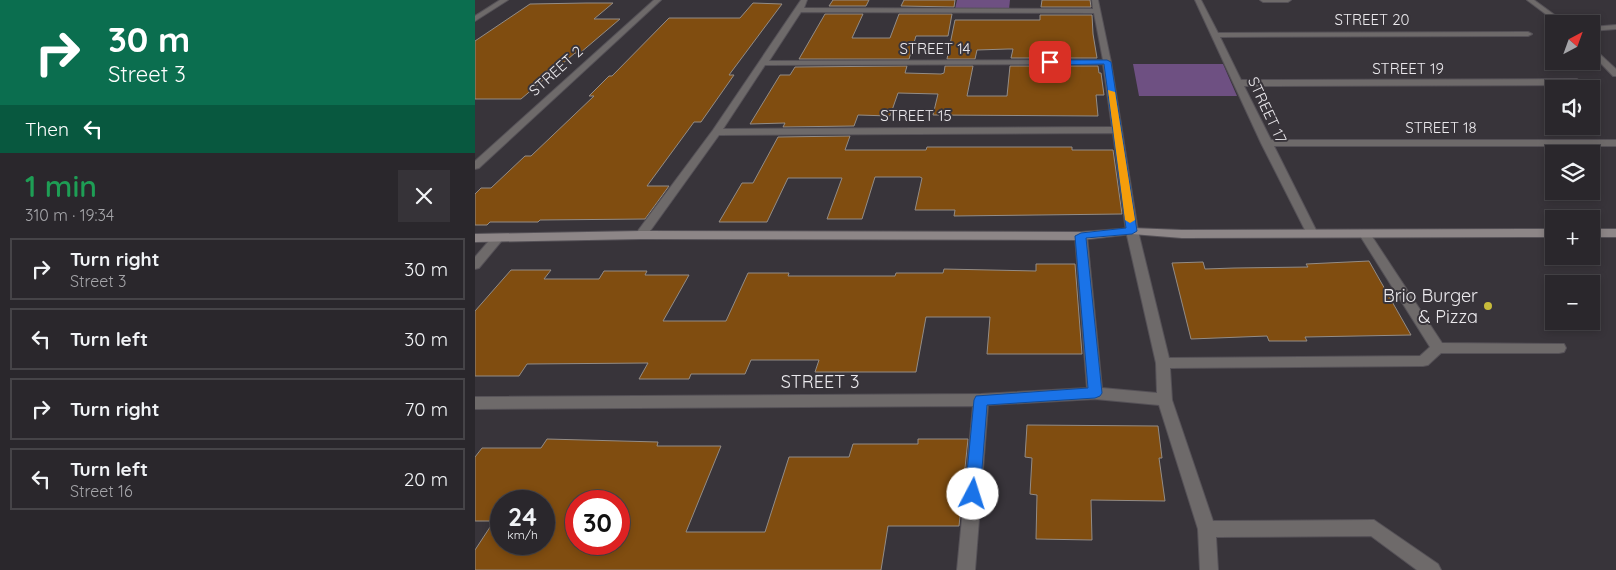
<!DOCTYPE html>
<html lang="en">
<head>
<meta charset="utf-8">
<style>
  :root { --surface:#2a272c; --page:#363338; --text:#f1f3f6; --muted:#a5a5a9; --line:#464448 }
  body { margin:0; font-family:Quicksand,sans-serif; background:var(--page); color:var(--text); height:100vh; display:flex; flex-direction:column; font-size:19px; white-space:nowrap }
  * { box-sizing:border-box; margin:0 }
  p { font-size:16px; color:var(--muted) }
  .icon { flex:none; width:28px; height:28px; fill:none; stroke:currentColor; stroke-width:2; stroke-linecap:round; stroke-linejoin:round }
  .map { position:relative; flex:1; overflow:hidden }
  .details { display:flex; flex-direction:column; background:var(--surface); width:475px }
  .details>* { flex:none }
  .top-card { background:#0b6e4f; color:#fff; overflow:hidden }
  .needle { width:32px; rotate:41deg }
  .controls { position:absolute; left:1070px; top:15px; display:grid; gap:10px }
  .controls a { display:grid; place-items:center; width:55px; height:55px; border-radius:0px; background:var(--surface); box-shadow:0 2px 8px #0003,0 0 0 1px var(--line); font-size:25px }
  .speed { position:absolute; left:15px; top:490px; display:flex; gap:10px; font-size:25px; font-weight:700; text-align:center }
  .speed>* { display:grid; place-content:center; width:65px; height:65px; border-radius:50%; background:var(--surface); box-shadow:0 2px 8px #0003,0 0 0 1px var(--line); line-height:1 }
  .speed small { font-size:12px; font-weight:400 }
  .speed .limit { border:8px solid #d22; background:#fff; color:#111 }
  .pin { position:absolute; display:grid; place-items:center; width:42px; height:42px; color:#fff; margin:-21px; border-radius:10px; box-shadow:0 2px 8px #0006 }
  .me { position:absolute; width:55px; margin:-28px; rotate:5deg; stroke-linejoin:round; filter:drop-shadow(0 0 4px #0008) }
  .turn { display:flex; align-items:center; gap:18px; height:105px; padding:0 25px; font-size:22px }
  .turn .icon { width:65px; height:65px; stroke-width:2.5 }
  .turn b { display:block; font-size:35px; line-height:42px }
  .then { display:flex; align-items:center; height:48px; padding:0 25px; background:#0003; gap:10px; font-size:19px }
  .round { display:grid; place-items:center; flex:none; width:52px; height:52px; border-radius:0px; background:var(--page) }
  .overview { display:flex; align-items:center; justify-content:space-between; height:85px; padding:0 25px }
  h1 { font-size:30px; font-weight:600; line-height:38px; color:#1e9e55 }
  ul { padding:0; list-style:none }
  li { display:flex; align-items:center; gap:15px; height:62px; margin:0 10px 8px; padding:0 15px; border:2px solid var(--line); border-radius:0px }
  li div { flex:1 }
  li b { display:block; font-size:19px }
  li em { font-style:normal }
  main { display:flex; flex:1; min-height:0 }
  .map>svg:first-child { display:block }
  .green { fill:#6e5082 }
  .building { fill:#804d10; stroke:#938c86; fill-rule:evenodd }
  .lines { fill:none; stroke-linecap:round; stroke-linejoin:round }
  .street-casing { stroke:#555157; stroke-width:2 }
  .secondary-casing { stroke:#555157; stroke-width:2 }
  .street { fill:#6e6a6a; fill-rule:evenodd }
  .secondary { fill:#8d8687; fill-rule:evenodd }
  .route { fill:#1a73e8; stroke:#114b97 }
  .slow { fill:#f59e0b }
  .poi-dot { fill:#c7bb3b; stroke:#38343a; stroke-width:2 }
  .labels { text-anchor:middle; stroke-width:4; stroke-linejoin:round; paint-order:stroke }
  .far-street-label { font-size:15px; fill:#ebe9ed; stroke:#38343a }
  .poi-label { font-size:18px; fill:#ebe9ed; stroke:#38343a; text-anchor:end }
  .street-label { font-size:18px; fill:#ebe9ed; stroke:#38343a }
</style>
</head>
<body>
<main>
<section class="details">
<div class="top-card">
<div class="turn"><svg class="icon" aria-label="right" viewBox="0 0 24 24"><path d="M7 20v-9h11M14 6l5 5-5 5"/></svg><div><b>30 m</b>Street 3</div></div>
<div class="then">Then<svg class="icon" aria-label="left" viewBox="0 0 24 24"><path d="M17 20v-9H6M10 6l-5 5 5 5"/></svg></div>
</div>
<div class="overview"><div><h1>1 min</h1><p>310 m · 19:34</p></div><a class="round"><svg class="icon" aria-label="close" viewBox="0 0 24 24"><path d="M6 6l12 12M18 6L6 18"/></svg></a></div>
<ul>
<li><svg class="icon" aria-label="right" viewBox="0 0 24 24"><path d="M7 20v-9h11M14 6l5 5-5 5"/></svg><div><b>Turn right</b><p>Street 3</p></div><em>30 m</em></li>
<li><svg class="icon" aria-label="left" viewBox="0 0 24 24"><path d="M17 20v-9H6M10 6l-5 5 5 5"/></svg><div><b>Turn left</b></div><em>30 m</em></li>
<li><svg class="icon" aria-label="right" viewBox="0 0 24 24"><path d="M7 20v-9h11M14 6l5 5-5 5"/></svg><div><b>Turn right</b></div><em>70 m</em></li>
<li><svg class="icon" aria-label="left" viewBox="0 0 24 24"><path d="M17 20v-9H6M10 6l-5 5 5 5"/></svg><div><b>Turn left</b><p>Street 16</p></div><em>20 m</em></li>
</ul>
</section>
<div class="map">
<svg width="1141" height="570" viewBox="0 0 1141 570">
  <rect width="100%" height="100%" fill="#38343a"/>
  <!-- green -->
  <g class="green">
    <polygon points="482,0 535,0 534,9 480,9"/>
    <polygon points="658,64 748,64 762,96 664,96"/>
  </g>
  <!-- building -->
  <g class="building">
    <polygon points="358,0 394,0 391,6 354,6"/>
    <polygon points="429,0 480,0 479,7 426,6"/>
    <polygon points="567,0 615,0 616,7 566,7"/>
    <polygon points="111,3 138,3 119,19 145,19 105,53 100,53 46,99 0,99 0,41 55,4"/>
    <polygon points="278,3 307,4 254,75 259,75 226,122 219,122 172,186 194,186 170,219 65,220 63,222 15,222 12,225 0,225 0,194 6,188 16,188 50,156 56,156 119,96 114,96 134,76 137,76 194,18 265,18"/>
    <polygon points="350,14 388,14 377,38 415,38 424,14 477,14 473,36 441,36 434,59 324,59"/>
    <polygon points="565,15 617,15 618,34 622,58 536,58 538,49 533,49 502,50 500,59 472,59 480,20 565,20"/>
    <polygon points="432,66 430,73 466,74 469,73 470,66 498,66 492,96 532,96 535,66 623,66 624,73 626,73 629,95 621,95 623,116 458,115 463,94 423,93 415,116 383,115 379,126 308,127 310,123 275,124 305,75 315,75 320,67"/>
    <polygon points="375,136 370,150 451,150 452,147 597,147 597,150 638,150 647,214 479,216 480,210 440,210 447,178 445,177 400,177 387,219 352,219 367,178 313,178 292,222 244,222 267,183 278,183 303,137"/>
    <polygon points="894,261 936,335 830,337 832,341 794,341 792,336 716,339 697,263 728,262 730,269 759,268 833,267 831,264"/>
    <polygon points="561,264 600,264 607,354 512,354 515,317 451,317 441,372 340,372 344,360 276,360 270,374 216,374 214,379 164,379 173,363 52,364 44,376 0,376 0,311 36,270 76,270 69,279 124,279 129,271 172,271 170,275 214,275 188,321 251,321 273,273 314,273 313,276 420,276 421,273 468,273 469,269 561,271"/>
    <polygon points="552,425 683,426 687,458 684,458 690,501 616,500 617,540 561,539 562,495 555,494 557,458 550,457"/>
    <path d="M 72,439 L 183,442 L 182,446 L 246,446 L 211,532 L 290,532 L 314,457 L 374,457 L 378,444 L 443,444 L 443,439 L 493,439 L 484,526 L 413,526 L 406,570 L 0,570 L 0,550 L 19,521 L 0,521 L 0,457 L 7,448 L 66,448 ZM 26,501 L 69,501 L 69,544 L 26,544 ZM 101,501 L 144,501 L 144,544 L 101,544 Z"/>
  </g>
  <g class="lines">
    <!-- street casing -->
    <g class="street-casing">
      <g id="street">
        <polygon points="25,0 33,0 0,21 0,16"/>
        <polygon points="179,0 186,0 4,168 0,169 0,161"/>
        <path d="M 326,0 L 332,0 L 329,8 L 618,9 L 617,0 L 623,0 L 636,62 L 663,231 L 694,358 L 945,356 L 955,347 L 884,234 L 890,230 L 894,232 L 967,343 L 1089,344 L 1091,348 L 1089,352 L 1084,353 L 966,353 L 953,365 L 948,366 L 695,368 L 697,400 L 738,521 L 899,520 L 963,564 L 966,570 L 942,570 L 896,536 L 741,537 L 743,570 L 725,570 L 723,529 L 684,405 L 620,399 L 513,405 L 500,570 L 482,570 L 498,406 L 0,409 L 0,397 L 506,394 L 612,388 L 600,236 L 606,232 L 612,236 L 627,388 L 682,393 L 681,363 L 651,231 L 638,133 L 244,135 L 170,238 L 162,238 L 160,235 L 162,232 L 238,130 ZM 326,12 L 619,13 L 628,60 L 294,61 ZM 628,64 L 637,127 L 248,129 L 290,65 Z"/>
        <polygon points="720,0 726,0 743,33 1053,32 1057,34 1053,36 745,37 766,80 1102,79 1106,82 1102,85 769,86 796,140 1141,140 1141,146 799,146 842,232 840,234 832,234 786,143"/>
        <polygon points="785,0 816,0 813,2 788,2"/>
        <polygon points="1052,0 1059,0 1092,24 1084,24"/>
        <polygon points="1141,25 1141,29 1116,31 1116,27"/>
        <polygon points="1116,46 1141,69 1141,76 1138,76 1116,53"/>
        <polygon points="23,234 29,238 4,268 0,269 0,257 19,235"/>
      </g>
    </g>
    <!-- secondary casing -->
    <g class="secondary-casing">
      <g id="secondary">
        <polygon points="657,228 707,230 1079,229 1079,237 707,238 657,234 606,240 166,239 0,242 0,234 166,231 606,232"/>
        <rect x="1116" y="229" width="25" height="8"/>
      </g>
    </g>
    <!-- street -->
    <use href="#street" class="street"/>
    <!-- secondary -->
    <use href="#secondary" class="secondary"/>
  </g>
  <!-- route -->
  <polygon class="route" points="632,60 636,62 662,231 657,234 611,238 627,393 625,396 620,398 512,405 505,494 503,499 498,501 492,499 490,494 499,400 501,396 613,388 600,236 606,233 651,228 629,64 575,65 571,62 575,60"/>
  <!-- slow -->
  <polygon class="slow" points="633,90 640,92 660,220 655,223 650,220"/>
  <!-- markers -->
  <circle class="poi-dot" cx="1013" cy="306" r="5"/>
  <g class="labels">
    <!-- far-street labels -->
    <g class="far-street-label">
      <text x="897" y="25">STREET 20</text>
      <text x="460" y="54">STREET 14</text>
      <text x="933" y="74">STREET 19</text>
      <text transform="translate(81 71) rotate(-42)" y="5">STREET 2</text>
      <text transform="translate(792 110) rotate(65)" y="5">STREET 17</text>
      <text x="441" y="121">STREET 15</text>
      <text x="966" y="133">STREET 18</text>
    </g>
    <!-- poi labels -->
    <g class="poi-label">
      <text x="1003" y="302">Brio Burger<tspan x="1003" dy="21">&amp; Pizza</tspan></text>
    </g>
    <!-- street labels -->
    <g class="street-label">
      <text x="345" y="388">STREET 3</text>
    </g>
  </g>
</svg>
<div class="controls">
<a><svg class="needle" viewBox="-14 -14 28 28"><path d="M0-13l5 13h-10z" fill="#e53935"/><path d="M0 13l5-13h-10z" fill="#a5a5a9"/></svg></a>
<a><svg class="icon" aria-label="sound" viewBox="0 0 24 24"><path d="M4 9h4l5-4v14l-5-4H4zM17 9q2 3 0 6"/></svg></a>
<a><svg class="icon" aria-label="layers" viewBox="0 0 24 24"><path d="M12 4l9 5-9 5-9-5zM3 14l9 5 9-5"/></svg></a>
<a>+</a>
<a>−</a>
</div>
<div class="speed"><div>24<small>km/h</small></div><div class="limit">30</div></div>
<div class="pin" style="left:575px;top:62px;background:#d93025"><svg class="icon" aria-label="arrive" viewBox="0 0 24 24"><path d="M6 21V4h12l-3 4 3 4H6"/></svg></div>
<svg class="me" style="left:498px;top:494px" viewBox="-20 -20 40 40"><circle r="19" fill="#fff"/><path d="M0-13L10 11 0 6-10 11z" fill="#1a73e8"/></svg>
</div>
</main>
</body>
</html>
